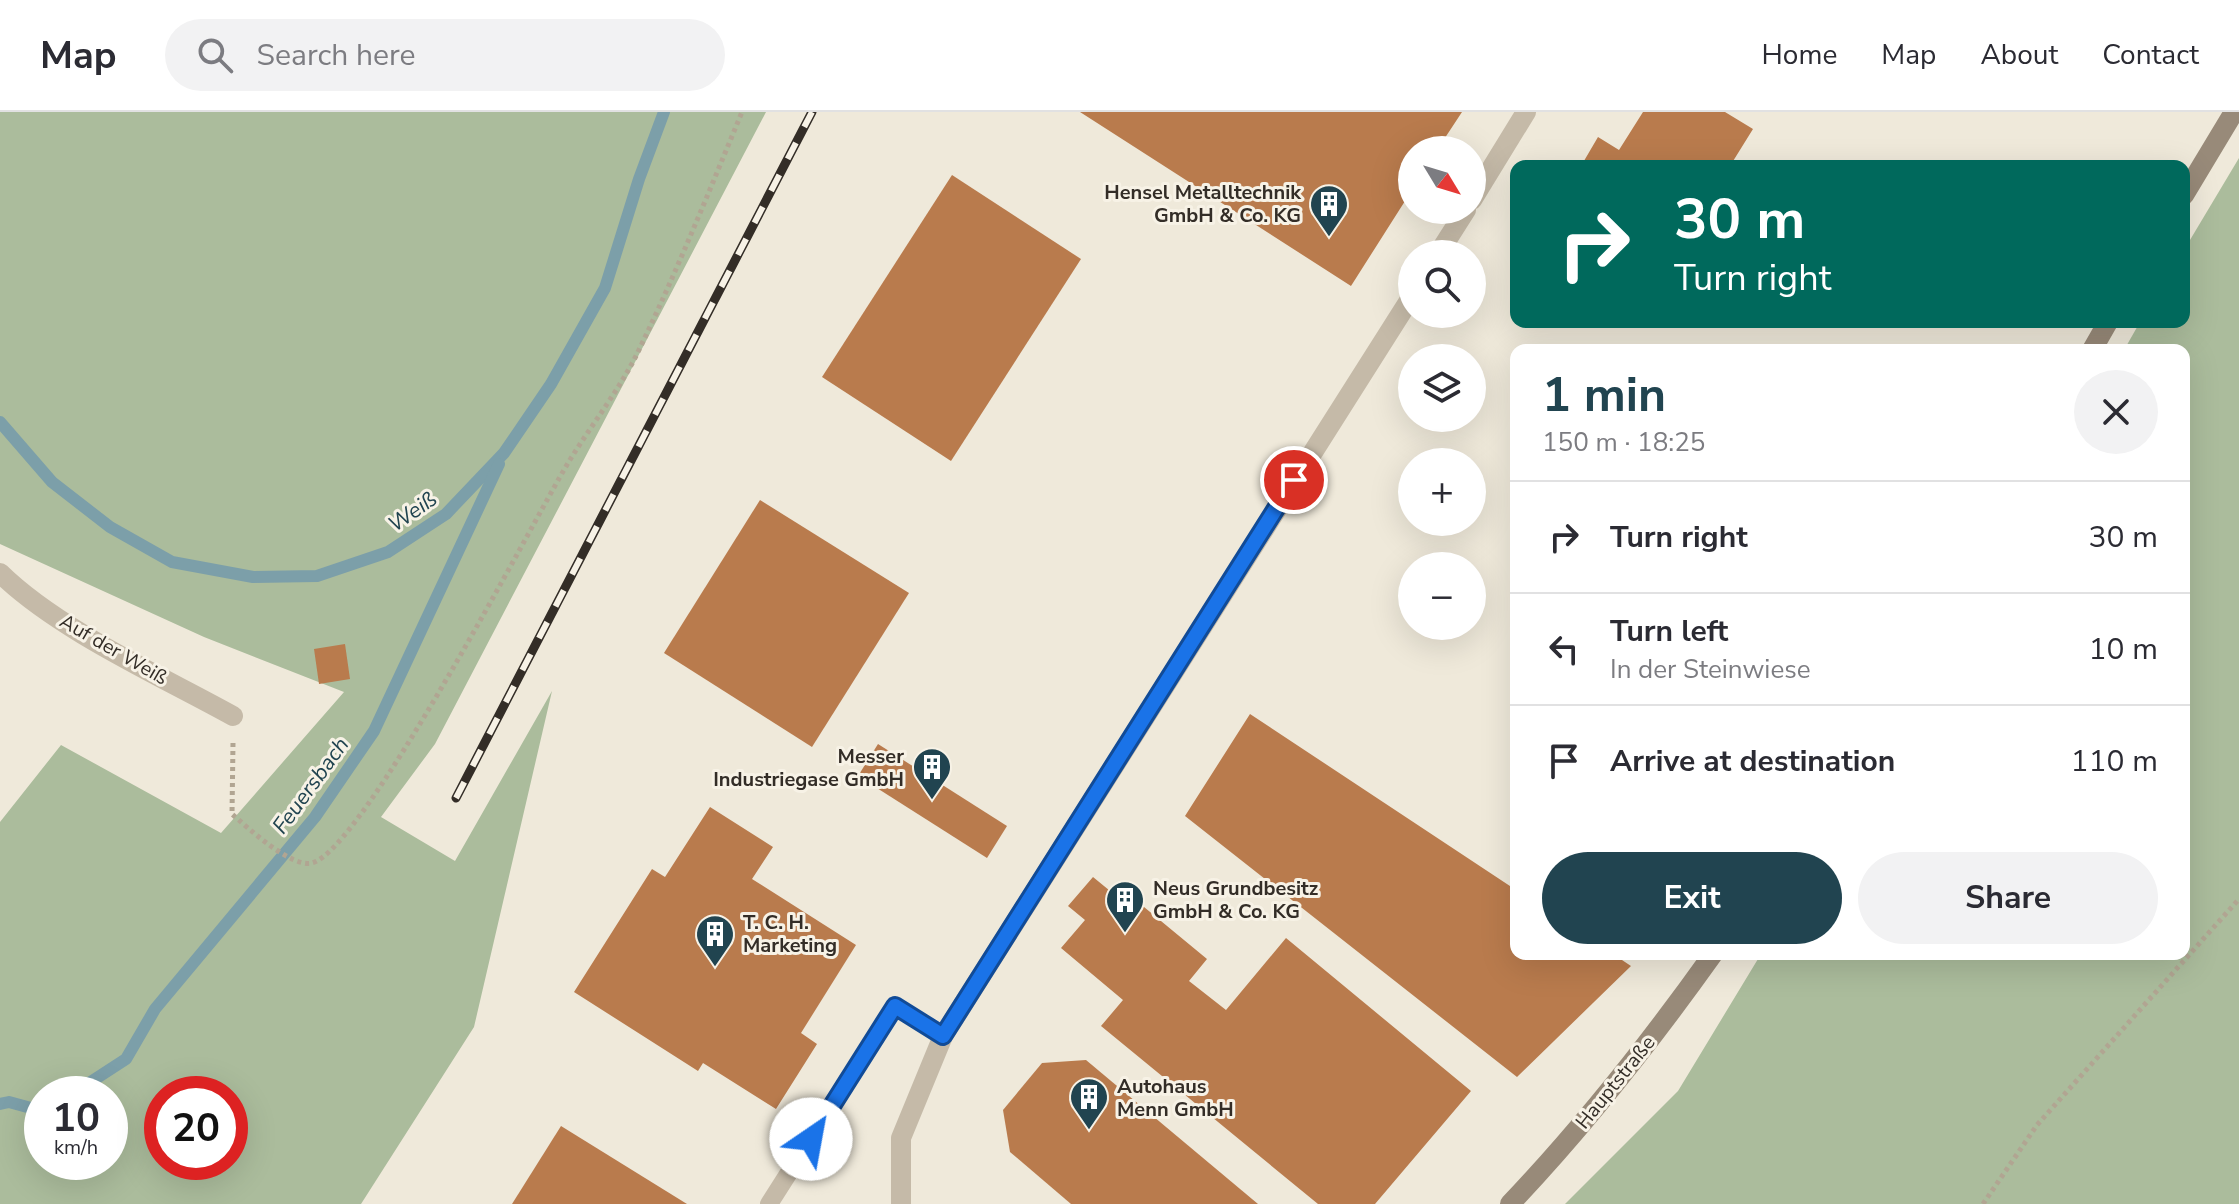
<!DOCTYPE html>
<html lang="en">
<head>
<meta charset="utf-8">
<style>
  :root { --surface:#fff; --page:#f2f2f3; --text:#2b2b33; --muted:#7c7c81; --line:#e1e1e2; --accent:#214450 }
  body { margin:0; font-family:"Nunito Sans",sans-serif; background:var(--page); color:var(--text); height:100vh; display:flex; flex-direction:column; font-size:30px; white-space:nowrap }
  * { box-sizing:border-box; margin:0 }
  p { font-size:26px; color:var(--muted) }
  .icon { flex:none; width:44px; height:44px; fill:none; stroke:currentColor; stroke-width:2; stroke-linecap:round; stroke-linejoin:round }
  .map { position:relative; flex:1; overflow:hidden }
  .drawer { position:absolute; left:1510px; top:232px; width:680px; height:616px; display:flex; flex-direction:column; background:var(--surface); border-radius:16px; box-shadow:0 8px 32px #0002 }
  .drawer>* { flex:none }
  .top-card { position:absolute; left:1510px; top:48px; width:680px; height:168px; border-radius:16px; box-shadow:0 8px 32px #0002; background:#00695c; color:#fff; overflow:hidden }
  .needle { width:52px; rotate:128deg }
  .buttons { position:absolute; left:1398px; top:24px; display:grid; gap:16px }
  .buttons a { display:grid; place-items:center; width:88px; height:88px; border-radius:50%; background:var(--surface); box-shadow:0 8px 32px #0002; font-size:40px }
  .speed { position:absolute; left:24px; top:964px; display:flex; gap:16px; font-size:40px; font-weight:700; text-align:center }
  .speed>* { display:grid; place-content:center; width:104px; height:104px; border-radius:50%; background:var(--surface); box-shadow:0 8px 32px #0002; line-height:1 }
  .speed small { font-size:20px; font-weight:400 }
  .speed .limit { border:12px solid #d22; background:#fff; color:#111 }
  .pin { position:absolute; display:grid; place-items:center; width:68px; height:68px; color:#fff; margin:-34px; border:4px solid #fff; border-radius:50%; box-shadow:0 2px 8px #0007 }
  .me { position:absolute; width:88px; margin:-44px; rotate:33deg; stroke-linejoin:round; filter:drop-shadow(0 0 6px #0008) }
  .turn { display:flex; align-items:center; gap:28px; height:168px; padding:0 32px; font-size:36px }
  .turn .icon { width:104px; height:104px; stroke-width:2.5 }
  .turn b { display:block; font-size:56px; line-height:68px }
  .round { display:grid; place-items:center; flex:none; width:84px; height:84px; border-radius:42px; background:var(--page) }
  .headline { display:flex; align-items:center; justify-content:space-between; height:136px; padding:0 32px }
  h1 { font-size:48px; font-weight:700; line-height:60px; color:var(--accent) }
  .cta { display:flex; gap:16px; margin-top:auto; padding:16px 32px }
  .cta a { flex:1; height:92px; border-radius:48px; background:var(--accent); color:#fff; font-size:32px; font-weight:700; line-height:92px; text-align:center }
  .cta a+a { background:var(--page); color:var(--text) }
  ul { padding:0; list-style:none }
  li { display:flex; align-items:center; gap:24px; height:112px; padding:0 32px; border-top:2px solid var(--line) }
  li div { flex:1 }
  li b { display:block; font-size:30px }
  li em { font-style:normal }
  header { display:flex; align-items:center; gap:48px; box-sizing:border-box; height:112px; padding:0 40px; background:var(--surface); border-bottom:2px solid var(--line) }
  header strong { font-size:38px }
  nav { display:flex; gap:44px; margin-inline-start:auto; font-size:28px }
  .search { width:560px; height:72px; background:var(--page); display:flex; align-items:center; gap:20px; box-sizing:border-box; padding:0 28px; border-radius:44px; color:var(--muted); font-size:30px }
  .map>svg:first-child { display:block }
  .green { fill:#abbc9c; fill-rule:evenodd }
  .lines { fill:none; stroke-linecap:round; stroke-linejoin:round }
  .stream { stroke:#7c9fa9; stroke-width:12 }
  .building { fill:#b97b4d }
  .path { stroke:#b1a592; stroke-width:5; stroke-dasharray:4 4; stroke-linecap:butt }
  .lane { stroke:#c5baa8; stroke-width:18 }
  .street { stroke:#c5baa8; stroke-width:20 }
  .secondary { stroke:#988a79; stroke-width:20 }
  .rail-casing { stroke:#332d27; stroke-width:9 }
  .rail { stroke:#f7f2e6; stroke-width:6; stroke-dasharray:18; stroke-linecap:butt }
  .route-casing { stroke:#114b97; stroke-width:20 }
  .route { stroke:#1a73e8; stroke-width:14 }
  .labels { text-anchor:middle; stroke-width:6; stroke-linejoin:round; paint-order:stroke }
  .poi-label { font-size:20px; font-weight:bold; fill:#332d27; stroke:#f7f2e6; text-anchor:start }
  .street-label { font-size:20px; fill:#332d27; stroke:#f7f2e6 }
  .water-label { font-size:22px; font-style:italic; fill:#214450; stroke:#f7f2e6 }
</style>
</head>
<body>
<header>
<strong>Map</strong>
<div class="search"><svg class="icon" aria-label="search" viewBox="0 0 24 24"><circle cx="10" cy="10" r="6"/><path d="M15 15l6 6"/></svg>Search here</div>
<nav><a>Home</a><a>Map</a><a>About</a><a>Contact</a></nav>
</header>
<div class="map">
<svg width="2239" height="1092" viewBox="0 0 2239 1092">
  <rect width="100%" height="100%" fill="#efe9da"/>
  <!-- green -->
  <g class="green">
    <path d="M 0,0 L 766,0 L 435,632 L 381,705 L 455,749 L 552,579 L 474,915 L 361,1092 L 0,1092 L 0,710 L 61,633 L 221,721 L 344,580 L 204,525 L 0,432 ZM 42,982 L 110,982 L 110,1050 L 42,1050 ZM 162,982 L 230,982 L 230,1050 L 162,1050 Z"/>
    <polygon points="2239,46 2239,1092 1565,1092 1678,979 1761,842 2184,842 2184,238 2124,238 2140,210 2184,210 2184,138"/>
  </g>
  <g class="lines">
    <!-- stream -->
    <g class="stream">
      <polyline points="0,310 52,370 110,415 172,450 253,465 317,464 388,440 446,402 504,341 551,272 605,176 639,67 664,0"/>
      <polyline points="80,982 86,973 126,947 155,897 315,705 374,619 499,352"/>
      <polyline points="0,992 9,990 42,999"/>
    </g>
  </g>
  <!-- building -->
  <g class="building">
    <polygon points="1080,0 1462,0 1437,38 1412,38 1412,78 1351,174"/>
    <polygon points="1643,0 1725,0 1753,17 1730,54 1581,54 1598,25 1619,38"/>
    <polygon points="952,63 1081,147 951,349 822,265"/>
    <polygon points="760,388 909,481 812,635 664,541"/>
    <polygon points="345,532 350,567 319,572 314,537"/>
    <polygon points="1250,602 1516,778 1516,842 1613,842 1631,854 1517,965 1185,704"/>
    <polygon points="878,632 1007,714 987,746 858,664"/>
    <polygon points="710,695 773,735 752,767 856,833 801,921 817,932 776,997 703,951 698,959 574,880 652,757 665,765"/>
    <polygon points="1093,765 1115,783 1121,776 1207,847 1189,869 1226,898 1286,826 1471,979 1375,1092 1318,1092 1101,914 1123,888 1061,836 1085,808 1068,794"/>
    <polygon points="1086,948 1258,1092 1071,1092 1010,1040 1003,998 1042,951"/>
    <polygon points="561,1014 687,1092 512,1092"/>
  </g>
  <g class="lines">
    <!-- path -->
    <g class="path">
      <path d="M 233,631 L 232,702 C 248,716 291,756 312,751 C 363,738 531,413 568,351 C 590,315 617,281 636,244 C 675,164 708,82 742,0"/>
      <polyline points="1983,1092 2037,1013 2239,787"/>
    </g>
    <!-- lane -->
    <polyline class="lane" points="769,1092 895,894 943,924"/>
    <!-- street -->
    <g class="street">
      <polyline points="1472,88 1526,0"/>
      <polyline points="1438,142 1466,98"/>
      <path d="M 0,461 C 58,518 161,564 233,604"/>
      <polyline points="901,1092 901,1026 943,924 1412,184"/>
    </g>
    <!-- secondary -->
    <g class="secondary">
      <polyline points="2184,83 2234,0"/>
      <polyline points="2092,238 2108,210"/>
      <path d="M 1510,1092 C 1584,1014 1651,929 1713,842"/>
    </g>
    <!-- rail casing -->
    <g class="rail-casing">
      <polyline id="rail" points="456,686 812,0"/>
    </g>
    <!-- rail -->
    <use href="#rail" class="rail"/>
  </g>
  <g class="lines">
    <!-- route casing -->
    <g class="route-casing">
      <polyline id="route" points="811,1027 895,894 943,924 1294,368"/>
    </g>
    <!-- route -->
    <use href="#route" class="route"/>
  </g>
  <!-- icons -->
  <defs>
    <g id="building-pin" transform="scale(2)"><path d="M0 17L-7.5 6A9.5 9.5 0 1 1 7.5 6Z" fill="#214450" stroke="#f7f2e6"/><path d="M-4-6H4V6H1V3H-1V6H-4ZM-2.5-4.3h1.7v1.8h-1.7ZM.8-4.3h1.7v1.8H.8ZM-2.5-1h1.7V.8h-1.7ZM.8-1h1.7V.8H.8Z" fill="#fff"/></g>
  </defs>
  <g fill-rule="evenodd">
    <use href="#building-pin" x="1329" y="92"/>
    <use href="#building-pin" x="932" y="655"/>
    <use href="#building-pin" x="1125" y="788"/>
    <use href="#building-pin" x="715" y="822"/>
    <use href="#building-pin" x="1089" y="985"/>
  </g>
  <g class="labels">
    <!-- poi labels -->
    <g class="poi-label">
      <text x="1301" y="87" text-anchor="end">Hensel Metalltechnik<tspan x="1301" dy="23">GmbH &amp; Co. KG</tspan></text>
      <text x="904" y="651" text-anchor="end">Messer<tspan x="904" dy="23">Industriegase GmbH</tspan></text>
      <text x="1153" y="783">Neus Grundbesitz<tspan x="1153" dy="23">GmbH &amp; Co. KG</tspan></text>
      <text x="743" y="817">T. C. H.<tspan x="743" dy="23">Marketing</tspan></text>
      <text x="1117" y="981">Autohaus<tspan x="1117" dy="23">Menn GmbH</tspan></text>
    </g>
    <!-- street labels -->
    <g class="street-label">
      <text transform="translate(114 537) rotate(30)" y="7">Auf der Weiß</text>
      <text transform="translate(1615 970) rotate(-51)" y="7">Hauptstraße</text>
    </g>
    <!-- water labels -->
    <g class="water-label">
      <text transform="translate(412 399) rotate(-35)" y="8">Weiß</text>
      <text transform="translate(310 673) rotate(-54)" y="8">Feuersbach</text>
    </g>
  </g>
</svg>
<div class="buttons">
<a><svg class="needle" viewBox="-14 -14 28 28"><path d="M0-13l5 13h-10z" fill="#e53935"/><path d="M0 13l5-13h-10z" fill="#7c7c81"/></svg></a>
<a><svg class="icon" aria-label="search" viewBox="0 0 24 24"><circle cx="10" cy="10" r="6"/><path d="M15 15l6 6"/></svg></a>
<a><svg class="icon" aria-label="layers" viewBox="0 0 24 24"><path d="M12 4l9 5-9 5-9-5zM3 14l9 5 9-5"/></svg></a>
<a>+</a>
<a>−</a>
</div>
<div class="speed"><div>10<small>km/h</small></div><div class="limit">20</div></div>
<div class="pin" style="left:1294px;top:368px;background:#d93025"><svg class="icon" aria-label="arrive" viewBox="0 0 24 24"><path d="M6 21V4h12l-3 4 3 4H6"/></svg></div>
<svg class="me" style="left:811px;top:1027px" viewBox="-20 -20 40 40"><circle r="19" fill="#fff"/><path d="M0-13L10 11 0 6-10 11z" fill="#1a73e8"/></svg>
<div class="top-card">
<div class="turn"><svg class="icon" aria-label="right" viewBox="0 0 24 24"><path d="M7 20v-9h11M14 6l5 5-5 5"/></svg><div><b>30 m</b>Turn right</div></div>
</div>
<section class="drawer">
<div class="headline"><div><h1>1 min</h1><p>150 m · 18:25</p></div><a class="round"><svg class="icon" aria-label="close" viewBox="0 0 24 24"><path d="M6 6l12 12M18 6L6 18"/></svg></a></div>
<ul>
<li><svg class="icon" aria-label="right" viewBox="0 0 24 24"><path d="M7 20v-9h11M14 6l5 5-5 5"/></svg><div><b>Turn right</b></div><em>30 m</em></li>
<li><svg class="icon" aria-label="left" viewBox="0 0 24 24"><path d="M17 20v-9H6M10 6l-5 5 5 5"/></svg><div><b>Turn left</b><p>In der Steinwiese</p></div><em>10 m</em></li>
<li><svg class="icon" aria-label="arrive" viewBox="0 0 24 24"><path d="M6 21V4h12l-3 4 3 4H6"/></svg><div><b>Arrive at destination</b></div><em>110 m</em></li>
</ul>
<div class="cta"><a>Exit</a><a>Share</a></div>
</section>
</div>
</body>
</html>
